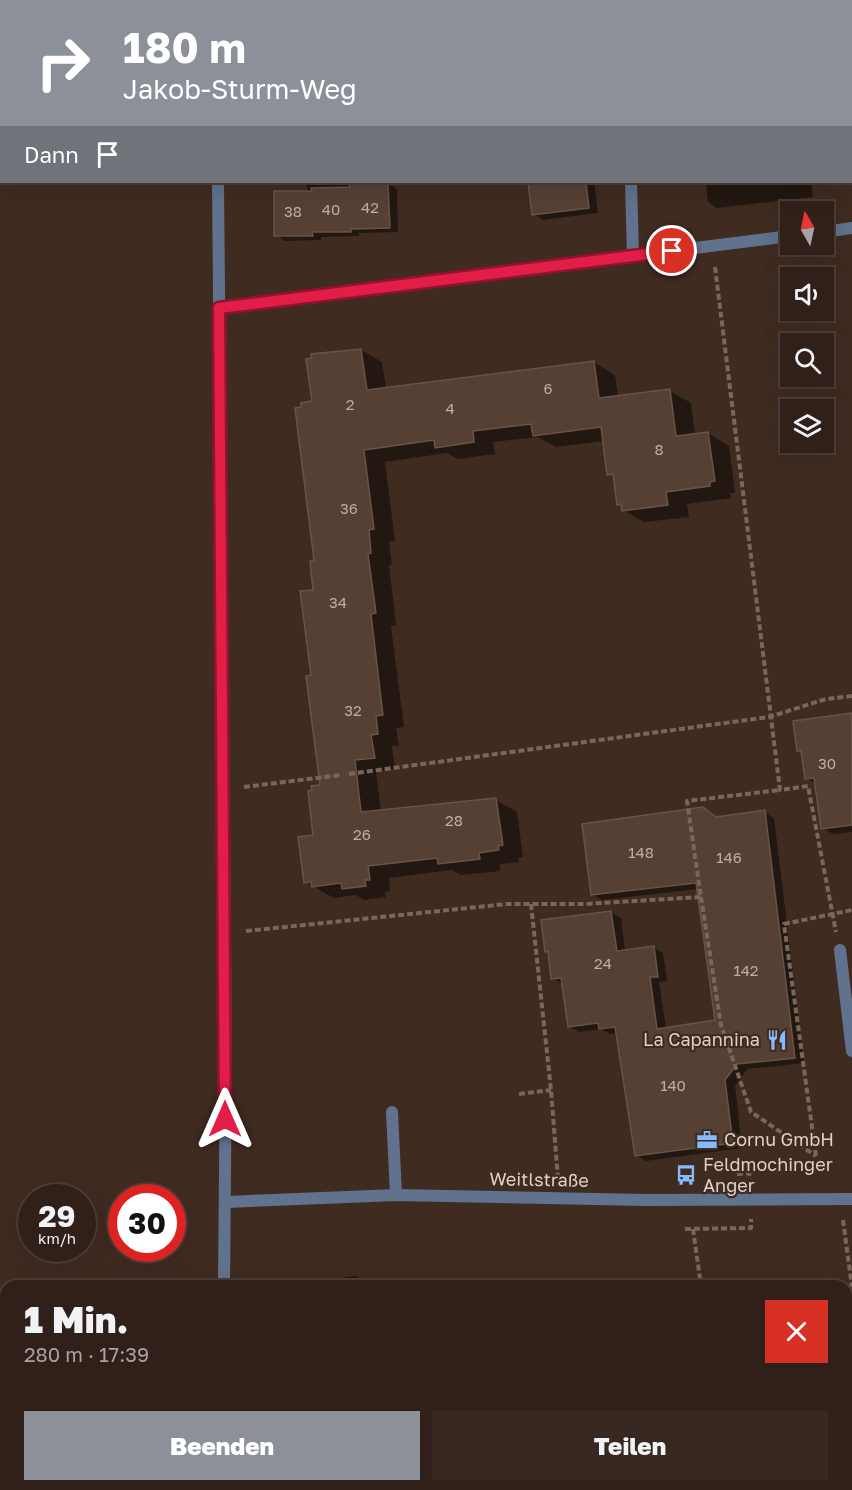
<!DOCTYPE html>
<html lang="de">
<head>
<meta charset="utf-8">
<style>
  :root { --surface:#302019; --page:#382822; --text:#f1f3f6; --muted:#a8a3a2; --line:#4b3e38; --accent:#8c9099 }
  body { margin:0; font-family:"Golos Text",sans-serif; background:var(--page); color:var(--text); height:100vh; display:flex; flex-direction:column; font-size:22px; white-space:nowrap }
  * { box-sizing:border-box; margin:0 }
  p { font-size:20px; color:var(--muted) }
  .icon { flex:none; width:33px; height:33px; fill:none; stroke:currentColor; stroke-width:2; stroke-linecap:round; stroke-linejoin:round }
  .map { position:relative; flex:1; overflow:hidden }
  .sheet { position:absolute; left:0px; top:1280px; width:852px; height:212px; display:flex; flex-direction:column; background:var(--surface); border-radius:18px 18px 0 0; box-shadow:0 6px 24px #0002,0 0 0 2px var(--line) }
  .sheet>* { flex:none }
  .hud { position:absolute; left:0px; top:0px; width:852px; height:183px; box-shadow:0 6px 24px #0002,0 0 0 2px var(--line); background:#8c9099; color:#fff; overflow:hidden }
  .needle { width:39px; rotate:351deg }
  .tools { position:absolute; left:780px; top:201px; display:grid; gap:12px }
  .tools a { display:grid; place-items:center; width:54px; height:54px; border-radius:0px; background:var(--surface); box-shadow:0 6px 24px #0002,0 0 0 2px var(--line); font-size:30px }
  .speed { position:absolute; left:18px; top:1184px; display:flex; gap:12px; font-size:30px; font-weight:700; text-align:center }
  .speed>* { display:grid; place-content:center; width:78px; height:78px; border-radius:50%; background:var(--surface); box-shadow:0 6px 24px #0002,0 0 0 2px var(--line); line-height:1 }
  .speed small { font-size:15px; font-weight:400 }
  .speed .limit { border:9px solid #d22; background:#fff; color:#111 }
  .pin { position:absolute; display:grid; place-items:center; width:51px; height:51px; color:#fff; margin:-26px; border:3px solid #fff; border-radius:50%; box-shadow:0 2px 6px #0007 }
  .me { position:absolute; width:66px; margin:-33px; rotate:0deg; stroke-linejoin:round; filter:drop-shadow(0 0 4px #0008) }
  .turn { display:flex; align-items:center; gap:21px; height:126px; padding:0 24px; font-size:27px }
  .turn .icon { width:78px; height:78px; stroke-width:2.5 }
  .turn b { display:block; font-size:42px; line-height:51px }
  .then { display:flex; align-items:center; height:57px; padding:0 24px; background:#0003; gap:12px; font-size:22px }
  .round { display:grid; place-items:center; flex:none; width:63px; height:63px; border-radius:0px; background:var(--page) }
  .headline { display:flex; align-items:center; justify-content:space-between; height:102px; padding:0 24px }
  h1 { font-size:36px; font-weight:800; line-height:45px }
  .primary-button { display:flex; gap:12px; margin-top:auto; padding:12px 24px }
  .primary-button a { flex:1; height:69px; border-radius:0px; background:var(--accent); color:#fff; font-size:24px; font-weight:800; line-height:69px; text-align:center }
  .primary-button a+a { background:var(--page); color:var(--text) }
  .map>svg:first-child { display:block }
  .shadow { fill:#0007 }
  .building { fill:#564034; stroke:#6a5347; stroke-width:1.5 }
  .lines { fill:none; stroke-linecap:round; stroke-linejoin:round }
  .path { stroke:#79665d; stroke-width:4; stroke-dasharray:6 3; stroke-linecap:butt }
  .service { stroke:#60728d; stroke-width:12 }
  .minor { stroke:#60728d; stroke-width:12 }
  .route-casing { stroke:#92132f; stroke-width:15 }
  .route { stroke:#e11d48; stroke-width:10 }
  .labels { text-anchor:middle; stroke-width:4.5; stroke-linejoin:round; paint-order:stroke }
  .number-label { font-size:15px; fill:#bdada4 }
  .poi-label { font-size:18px; fill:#dfd1ca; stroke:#402b21; text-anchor:start }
  .street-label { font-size:18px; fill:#dfd1ca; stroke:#402b21 }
</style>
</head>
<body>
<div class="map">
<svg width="852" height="1490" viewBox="0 0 852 1490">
  <rect width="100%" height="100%" fill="#402b21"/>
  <!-- shadow -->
  <g class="shadow">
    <rect x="274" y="0" width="43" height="2"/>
    <rect x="381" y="0" width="211" height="2"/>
    <rect x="676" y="0" width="89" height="2"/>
    <polygon points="306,182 345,182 346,185 388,184 397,189 398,232 359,233 359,236 321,237 321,240 285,241 276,235 308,192"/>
    <polygon points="530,182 594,182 598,213 543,220 534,214"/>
    <polygon points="706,182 811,182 813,197 717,208 708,202"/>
    <polygon points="361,350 382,362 386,389 594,362 615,375 618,397 670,391 691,403 695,435 708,433 729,446 735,493 730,493 731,498 687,504 689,517 644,522 623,510 623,506 618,504 614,477 609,474 604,441 556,447 538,437 493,442 495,454 458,459 447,453 385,462 395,541 389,542 392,565 389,565 396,625 391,626 404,727 396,728 399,746 392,746 395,769 376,772 381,812 496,800 517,812 523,857 518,858 519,862 500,864 500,871 461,875 451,870 389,878 390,891 385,892 386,897 364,900 356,895 334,898 305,882 315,837 314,791 322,786 313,676 316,561 314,403"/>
    <polygon points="852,714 852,832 833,834 822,828 815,783 806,778 802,753 798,750"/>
    <polygon points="764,812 774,818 804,1063 747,1069 735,1086 742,1148 646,1161 636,1155 617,1033 610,1034 601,1029 579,1032 569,1026 562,984 553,978 549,953 546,951 611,912 621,918 625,951 653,947 663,953 667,981 659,982 666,1029 716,1021 698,889 602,900 592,894 718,818"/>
    <polygon points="356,1276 373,1286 308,1286 308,1282"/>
    <rect x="303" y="1485" width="79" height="5"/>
  </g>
  <!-- building -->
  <g class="building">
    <polygon points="528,182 586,182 589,208 532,215"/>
    <polygon points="349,183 388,183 390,228 351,229 351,232 312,232 313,236 274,236 274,191 312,191 311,188 350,187"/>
    <polygon points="361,349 367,390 594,361 599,398 670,389 676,436 708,432 715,481 710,482 710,486 666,492 668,505 622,511 621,504 617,505 613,474 607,475 601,427 533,436 531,424 473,431 474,442 435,448 434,440 364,450 374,529 369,530 371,553 368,554 376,613 371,614 383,715 376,716 378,734 371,735 375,758 355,760 361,812 496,798 503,845 498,846 499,850 479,853 480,859 438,864 437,858 368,866 370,880 365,880 366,886 342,889 341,883 312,887 311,882 304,883 298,837 313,835 308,791 312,790 311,786 320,785 306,676 311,675 300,591 313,590 310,561 314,560 295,408 301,407 301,403 312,401 306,359 312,358 311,354"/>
    <polygon points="852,713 852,825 821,829 814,778 805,779 801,751 797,751 793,721"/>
    <polygon points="703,807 716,817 765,810 795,1058 737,1064 725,1080 733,1143 635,1156 615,1027 599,1029 598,1023 568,1027 561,978 551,979 548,951 545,952 541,920 611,911 617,951 654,946 658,977 650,977 657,1029 715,1020 696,883 591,895 582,824"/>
  </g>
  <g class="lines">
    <!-- path -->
    <g class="path">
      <polyline points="715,267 780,790 808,786 836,932"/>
      <polyline points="349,774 769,717 826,699 852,696"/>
      <polyline points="244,787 341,775"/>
      <polyline points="701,897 721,1025 751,1112 816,1156"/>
      <polyline points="531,904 551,1090 558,1179"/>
      <polyline points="246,931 507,904 585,904 701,897 687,801 780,790"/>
      <polyline points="519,1094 551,1090"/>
      <polyline points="816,1156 784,924 852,910"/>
      <polyline points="737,1174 749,1173 750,1179"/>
      <polyline points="843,1220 852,1287"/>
      <polyline points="685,1229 751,1228 751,1219"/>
      <polyline points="693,1229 701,1286"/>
      <polyline points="0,1443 6,1442"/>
      <polyline points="650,1485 651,1490"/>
    </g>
    <!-- service -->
    <polyline class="service" points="392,1112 396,1195"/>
    <!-- minor -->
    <g class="minor">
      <polyline points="216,0 216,2"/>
      <polyline points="626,0 626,2"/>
      <polyline points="218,182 226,1056 224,1286"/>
      <polyline points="631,182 633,256"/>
      <polyline points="824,232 852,228"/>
      <polyline points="219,308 790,236"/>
      <polyline points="840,950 852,1051"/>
      <polyline points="225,1202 396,1195 645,1200 852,1199"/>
      <polyline points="222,1490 222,1485"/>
    </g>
  </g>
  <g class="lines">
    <!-- route casing -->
    <g class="route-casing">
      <polyline id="route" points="225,1119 219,308 672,251"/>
    </g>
    <!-- route -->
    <use href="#route" class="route"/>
  </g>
  <!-- icons -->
  <defs>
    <g id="restaurant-bare" transform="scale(1.62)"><path d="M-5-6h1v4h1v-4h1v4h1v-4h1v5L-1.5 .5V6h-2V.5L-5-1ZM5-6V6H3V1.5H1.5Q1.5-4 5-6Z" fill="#86bbfb" stroke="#402b21" stroke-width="2.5" paint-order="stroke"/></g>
    <g id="office-bare" transform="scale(1.62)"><path d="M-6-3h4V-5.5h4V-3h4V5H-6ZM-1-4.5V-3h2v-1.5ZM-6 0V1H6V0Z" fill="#86bbfb" stroke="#402b21" stroke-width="2.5" paint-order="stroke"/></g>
    <g id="bus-bare" transform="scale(1.62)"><path d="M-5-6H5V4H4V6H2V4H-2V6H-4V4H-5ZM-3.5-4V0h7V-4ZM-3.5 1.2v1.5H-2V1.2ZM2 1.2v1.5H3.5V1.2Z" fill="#86bbfb" stroke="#402b21" stroke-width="2.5" paint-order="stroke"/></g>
  </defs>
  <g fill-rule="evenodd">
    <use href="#restaurant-bare" x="777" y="1040"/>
    <use href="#office-bare" x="707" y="1140"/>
    <use href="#bus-bare" x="686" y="1175"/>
  </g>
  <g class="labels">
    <!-- number labels -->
    <g class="number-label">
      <text x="370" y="213">42</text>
      <text x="331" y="215">40</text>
      <text x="293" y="217">38</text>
      <text x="548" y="394">6</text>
      <text x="350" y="410">2</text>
      <text x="450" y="414">4</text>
      <text x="659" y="455">8</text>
      <text x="349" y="514">36</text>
      <text x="338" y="608">34</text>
      <text x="353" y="716">32</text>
      <text x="827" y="769">30</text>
      <text x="454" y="826">28</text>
      <text x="362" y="840">26</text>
      <text x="641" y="858">148</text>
      <text x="729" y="863">146</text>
      <text x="603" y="969">24</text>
      <text x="746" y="976">142</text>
      <text x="673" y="1091">140</text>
    </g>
    <!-- poi labels -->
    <g class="poi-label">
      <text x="760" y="1046" text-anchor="end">La Capannina</text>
      <text x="724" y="1146">Cornu GmbH</text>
      <text x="703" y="1171">Feldmochinger<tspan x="703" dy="21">Anger</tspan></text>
    </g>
    <!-- street labels -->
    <g class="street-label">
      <text transform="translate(539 1180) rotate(1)" y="6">Weitlstraße</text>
    </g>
  </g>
</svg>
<div class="tools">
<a><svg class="needle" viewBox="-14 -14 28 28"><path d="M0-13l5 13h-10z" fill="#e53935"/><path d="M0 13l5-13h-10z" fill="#a8a3a2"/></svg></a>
<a><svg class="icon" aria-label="sound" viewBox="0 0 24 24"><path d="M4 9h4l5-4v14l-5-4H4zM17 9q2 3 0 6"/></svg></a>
<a><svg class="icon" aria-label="search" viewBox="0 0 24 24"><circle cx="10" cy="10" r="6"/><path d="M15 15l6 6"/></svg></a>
<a><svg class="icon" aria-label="layers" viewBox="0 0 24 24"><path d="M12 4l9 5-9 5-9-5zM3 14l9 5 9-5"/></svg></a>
</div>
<div class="speed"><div>29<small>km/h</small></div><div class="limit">30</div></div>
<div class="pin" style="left:672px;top:251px;background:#d93025"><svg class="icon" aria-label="arrive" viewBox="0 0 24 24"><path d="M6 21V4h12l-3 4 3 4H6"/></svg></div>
<svg class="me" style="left:225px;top:1119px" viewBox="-20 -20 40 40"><path d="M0-17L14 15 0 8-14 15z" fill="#e11d48" stroke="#fff" stroke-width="4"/></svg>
<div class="hud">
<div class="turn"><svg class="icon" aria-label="right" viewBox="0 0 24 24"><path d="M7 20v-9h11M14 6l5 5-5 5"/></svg><div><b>180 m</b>Jakob-Sturm-Weg</div></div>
<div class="then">Dann<svg class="icon" aria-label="arrive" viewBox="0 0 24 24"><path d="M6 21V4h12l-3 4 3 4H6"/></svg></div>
</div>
<section class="sheet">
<div class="headline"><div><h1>1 Min.</h1><p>280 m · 17:39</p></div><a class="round" style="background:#d93025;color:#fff"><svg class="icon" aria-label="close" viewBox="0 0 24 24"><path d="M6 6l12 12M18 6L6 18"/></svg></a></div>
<div class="primary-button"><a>Beenden</a><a>Teilen</a></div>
</section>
</div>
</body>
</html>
